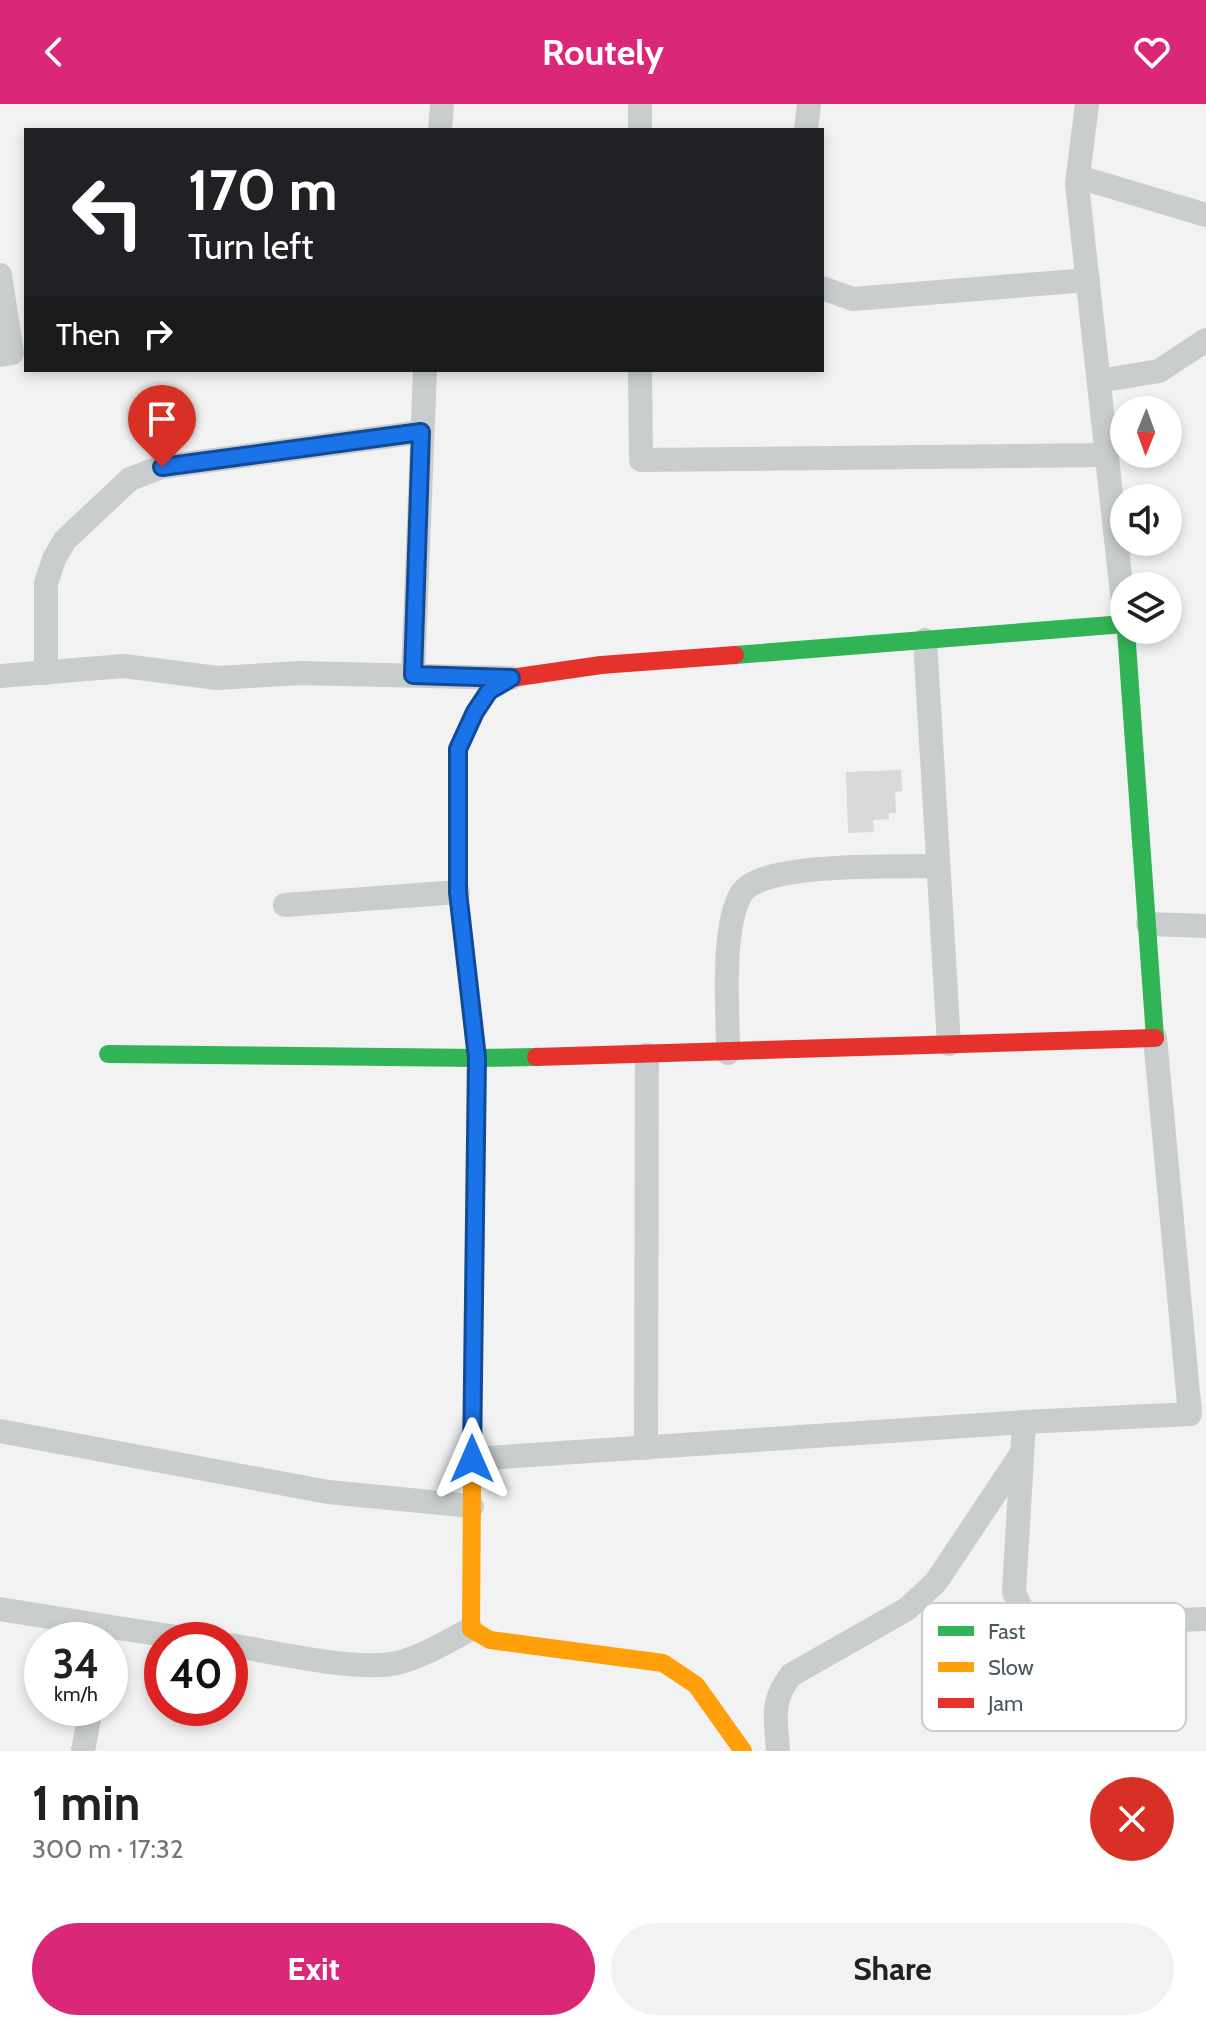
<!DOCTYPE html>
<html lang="en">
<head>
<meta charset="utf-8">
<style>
  :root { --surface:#fff; --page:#f2f2f2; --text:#202124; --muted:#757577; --accent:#db2777 }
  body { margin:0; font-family:Cabin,sans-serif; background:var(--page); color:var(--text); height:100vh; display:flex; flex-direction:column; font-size:30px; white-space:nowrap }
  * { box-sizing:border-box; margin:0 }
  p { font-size:26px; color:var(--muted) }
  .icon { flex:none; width:44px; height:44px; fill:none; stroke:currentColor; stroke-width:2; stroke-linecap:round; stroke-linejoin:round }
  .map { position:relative; height:1647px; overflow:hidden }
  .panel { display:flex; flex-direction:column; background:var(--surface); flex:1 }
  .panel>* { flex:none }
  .hud { position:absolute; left:24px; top:24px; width:800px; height:244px; border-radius:0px; box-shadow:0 4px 12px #0003; background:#202124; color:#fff; overflow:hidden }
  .needle { width:52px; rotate:181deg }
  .controls { position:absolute; left:1110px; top:292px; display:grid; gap:16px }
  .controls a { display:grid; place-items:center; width:72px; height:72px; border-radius:50%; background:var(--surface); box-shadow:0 4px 12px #0003; font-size:40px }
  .speed { position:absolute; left:24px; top:1518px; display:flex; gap:16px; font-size:40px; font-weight:700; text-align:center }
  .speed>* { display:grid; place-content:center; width:104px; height:104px; border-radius:50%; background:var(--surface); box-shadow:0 4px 12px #0003; line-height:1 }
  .speed small { font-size:20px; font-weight:400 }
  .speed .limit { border:12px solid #d22; background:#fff; color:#111 }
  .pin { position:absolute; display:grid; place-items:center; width:68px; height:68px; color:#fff; margin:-82px -34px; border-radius:50% 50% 50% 0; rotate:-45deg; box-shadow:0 0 8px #0007 }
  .pin .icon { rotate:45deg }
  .me { position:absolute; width:88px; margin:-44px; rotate:0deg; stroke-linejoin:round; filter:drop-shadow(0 0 6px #0008) }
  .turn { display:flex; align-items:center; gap:28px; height:168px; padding:0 32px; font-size:36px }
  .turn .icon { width:104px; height:104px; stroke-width:2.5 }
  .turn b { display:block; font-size:56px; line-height:68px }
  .then { display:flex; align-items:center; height:76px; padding:0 32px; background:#0003; gap:16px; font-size:30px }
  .round { display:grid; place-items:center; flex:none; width:84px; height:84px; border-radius:42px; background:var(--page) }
  .head { display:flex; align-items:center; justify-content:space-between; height:136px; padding:0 32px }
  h1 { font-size:48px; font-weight:700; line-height:60px }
  .action { display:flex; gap:16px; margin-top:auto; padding:16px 32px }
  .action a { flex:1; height:92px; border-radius:48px; background:var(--accent); color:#fff; font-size:32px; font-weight:700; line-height:92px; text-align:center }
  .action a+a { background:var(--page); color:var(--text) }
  header { display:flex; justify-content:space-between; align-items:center; height:104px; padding:0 32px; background:var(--accent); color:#fff; font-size:36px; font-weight:700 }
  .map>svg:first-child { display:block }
  .building { fill:#d8dada }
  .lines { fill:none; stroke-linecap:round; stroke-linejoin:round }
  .street { stroke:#c9cdce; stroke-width:24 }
  .fast { stroke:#30b455; stroke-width:18 }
  .slow { stroke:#ff9f0a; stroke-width:18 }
  .jam { stroke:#e5322d; stroke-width:18 }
  .route-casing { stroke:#114b97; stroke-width:20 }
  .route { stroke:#1a73e8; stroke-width:14 }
  .key { fill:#fff; stroke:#c8cdcf; stroke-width:2 }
  .key-label { font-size:22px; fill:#49585e }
</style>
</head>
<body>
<header><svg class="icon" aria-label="back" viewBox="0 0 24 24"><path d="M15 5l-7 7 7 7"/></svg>Routely<svg class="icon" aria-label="heart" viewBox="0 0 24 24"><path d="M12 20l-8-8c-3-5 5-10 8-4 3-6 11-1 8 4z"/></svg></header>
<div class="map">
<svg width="1206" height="1647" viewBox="0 0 1206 1647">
  <rect width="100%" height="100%" fill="#f2f2f2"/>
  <!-- building -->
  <polygon class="building" points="901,666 902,687 895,688 896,709 889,709 889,715 873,716 874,728 848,729 846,668"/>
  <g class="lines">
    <!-- street -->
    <g class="street">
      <polyline points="640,0 640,26"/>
      <polyline points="1087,0 1077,80 1124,508"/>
      <polyline points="440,26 442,0"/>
      <polyline points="806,26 809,0"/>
      <polyline points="1079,73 1206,111"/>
      <polyline points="0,171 12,249 0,251"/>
      <polyline points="822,184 853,195 1088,176"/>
      <polyline points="640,266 641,356 1107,351"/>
      <polyline points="1099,277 1159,267 1206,236"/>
      <polyline points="925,536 949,940"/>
      <polyline points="46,569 46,479 54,455 65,436 130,375 162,363 421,328"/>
      <polyline points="413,571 425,266"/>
      <polyline points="0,572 124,562 217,574 300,569 511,574"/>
      <polyline points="285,801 458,788"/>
      <polyline points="1148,820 1206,822"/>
      <path d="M 1155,934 L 1190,1310 L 1024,1318 L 1014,1488 C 1020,1503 1025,1514 1041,1521 L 1206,1515"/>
      <path d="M 728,949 C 728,907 721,825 741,790 C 760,757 900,763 938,762"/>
      <polyline points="0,1327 328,1388 472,1402"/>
      <polyline points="646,1344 647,951"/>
      <polyline points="472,1355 1024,1318"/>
      <polyline points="0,1505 105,1522"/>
      <polyline points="103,1536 105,1522 197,1536"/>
      <path d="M 230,1541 C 273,1548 358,1568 397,1559 C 422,1553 448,1537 471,1525"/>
      <polyline points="83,1647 91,1604"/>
      <path d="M 778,1647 C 776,1615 770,1598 791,1571 L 907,1505 L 936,1478 L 1020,1352"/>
    </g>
    <!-- fast -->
    <g class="fast">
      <polyline points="1126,526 1155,934"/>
      <polyline points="735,551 1124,520"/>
      <polyline points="108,950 477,954 463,831"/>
      <polyline points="472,1384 477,954 536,953"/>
    </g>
    <!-- slow -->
    <polyline class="slow" points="472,1384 471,1525 490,1536 663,1559 696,1581 743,1647"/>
    <!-- jam -->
    <g class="jam">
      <polyline points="463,831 458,788 458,645 475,608 489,587 511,574 601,561 735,551"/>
      <polyline points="536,953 1155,934"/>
    </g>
  </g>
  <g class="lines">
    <!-- route casing -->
    <g class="route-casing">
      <polyline id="route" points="162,363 421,328 413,571 511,574 489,587 475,608 458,645 458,788 477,954 472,1355"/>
    </g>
    <!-- route -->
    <use href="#route" class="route"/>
  </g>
  <!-- legend -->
  <rect x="922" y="1499" width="264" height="128" rx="12" class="key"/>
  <rect x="938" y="1522" width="36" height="10" fill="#30b455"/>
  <rect x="938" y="1558" width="36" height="10" fill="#ff9f0a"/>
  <rect x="938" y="1594" width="36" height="10" fill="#e5322d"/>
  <g class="key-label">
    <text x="988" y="1535">Fast</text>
    <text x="988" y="1571">Slow</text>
    <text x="988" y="1607">Jam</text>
  </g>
</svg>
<div class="controls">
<a><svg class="needle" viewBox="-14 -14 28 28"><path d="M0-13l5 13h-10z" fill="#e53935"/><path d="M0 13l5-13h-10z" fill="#757577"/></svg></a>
<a><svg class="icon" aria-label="sound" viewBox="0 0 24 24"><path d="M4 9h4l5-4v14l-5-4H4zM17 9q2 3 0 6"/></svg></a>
<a><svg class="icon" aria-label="layers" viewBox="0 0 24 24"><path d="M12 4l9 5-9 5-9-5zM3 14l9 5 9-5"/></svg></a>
</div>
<div class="speed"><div>34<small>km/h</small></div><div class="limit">40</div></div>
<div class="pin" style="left:162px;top:363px;background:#d93025"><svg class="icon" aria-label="arrive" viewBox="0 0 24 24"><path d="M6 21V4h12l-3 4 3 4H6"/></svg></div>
<svg class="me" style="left:472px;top:1355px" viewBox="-20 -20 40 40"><path d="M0-17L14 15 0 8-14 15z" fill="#1a73e8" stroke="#fff" stroke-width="4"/></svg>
<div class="hud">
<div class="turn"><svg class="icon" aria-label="left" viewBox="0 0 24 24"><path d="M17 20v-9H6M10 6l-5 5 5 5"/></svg><div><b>170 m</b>Turn left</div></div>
<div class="then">Then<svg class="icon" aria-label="right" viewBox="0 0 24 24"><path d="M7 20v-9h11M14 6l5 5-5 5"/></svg></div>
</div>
</div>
<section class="panel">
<div class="head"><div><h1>1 min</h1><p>300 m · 17:32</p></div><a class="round" style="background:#d93025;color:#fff"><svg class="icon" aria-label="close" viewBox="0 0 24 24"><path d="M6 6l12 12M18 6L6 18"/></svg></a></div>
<div class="action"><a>Exit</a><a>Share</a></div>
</section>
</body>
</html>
